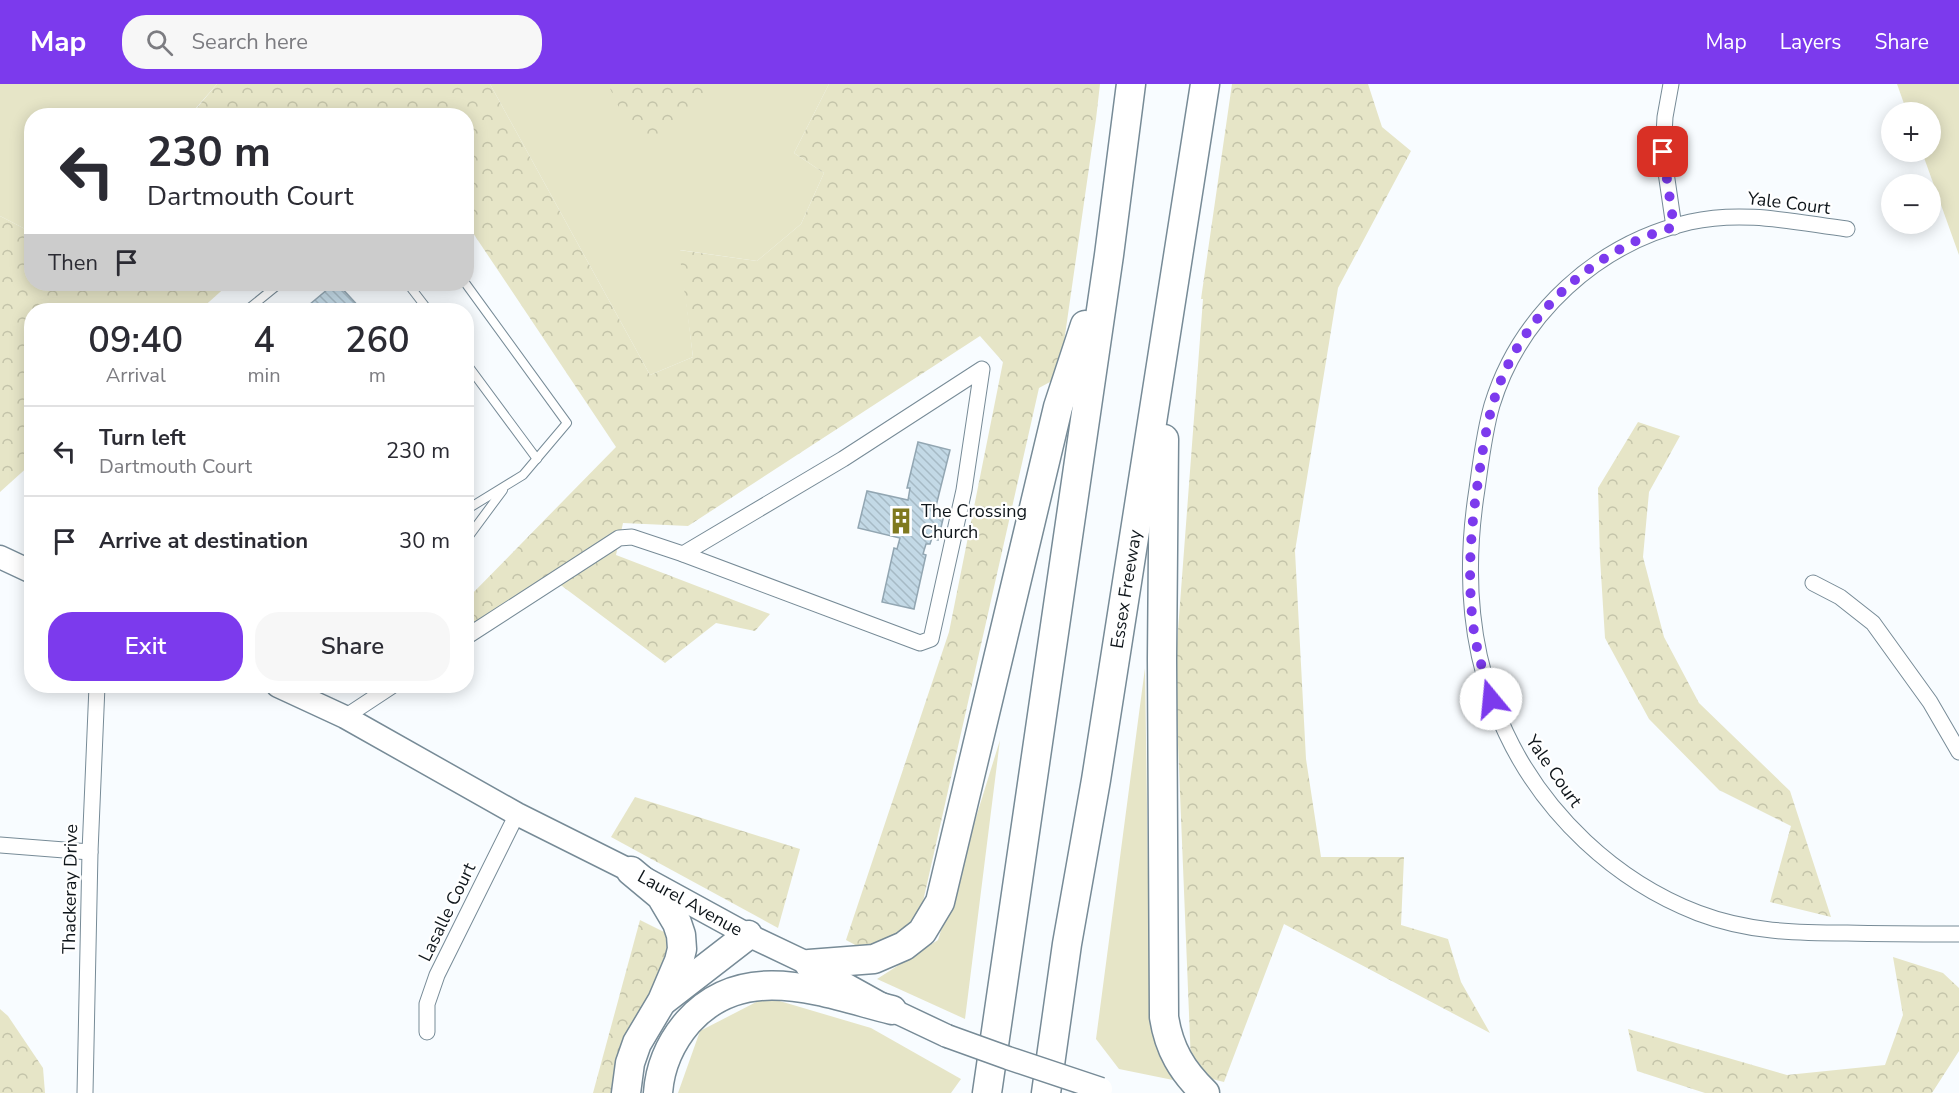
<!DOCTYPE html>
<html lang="en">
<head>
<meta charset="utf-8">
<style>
  :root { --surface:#fff; --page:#f7f7f7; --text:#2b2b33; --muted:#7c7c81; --line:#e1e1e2; --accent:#7c3aed }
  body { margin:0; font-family:"Nunito Sans",sans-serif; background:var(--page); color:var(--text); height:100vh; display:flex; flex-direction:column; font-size:22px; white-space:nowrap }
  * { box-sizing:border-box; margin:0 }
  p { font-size:20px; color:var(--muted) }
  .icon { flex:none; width:33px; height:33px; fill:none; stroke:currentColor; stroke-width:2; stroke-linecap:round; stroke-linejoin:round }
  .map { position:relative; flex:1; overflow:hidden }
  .panel { position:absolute; left:24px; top:219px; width:450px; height:390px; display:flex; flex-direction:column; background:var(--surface); border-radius:24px; box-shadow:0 3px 15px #0003 }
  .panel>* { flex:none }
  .banner { position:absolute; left:24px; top:24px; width:450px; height:183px; border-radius:24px; box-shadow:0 3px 15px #0003; background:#fff; color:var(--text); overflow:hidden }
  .controls { position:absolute; left:1881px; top:18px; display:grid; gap:12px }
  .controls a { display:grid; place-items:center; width:60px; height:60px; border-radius:50%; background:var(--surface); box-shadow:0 3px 15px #0003; font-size:30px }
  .pin { position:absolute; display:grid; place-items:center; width:51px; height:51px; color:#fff; margin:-26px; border-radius:12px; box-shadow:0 3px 9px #0006 }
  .me { position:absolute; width:66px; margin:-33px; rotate:343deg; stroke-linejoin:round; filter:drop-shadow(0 0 4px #0008) }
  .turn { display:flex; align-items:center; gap:21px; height:126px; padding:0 24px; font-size:27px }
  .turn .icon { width:78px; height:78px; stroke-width:2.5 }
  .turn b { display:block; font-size:42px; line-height:51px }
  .then { display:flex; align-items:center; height:57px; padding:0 24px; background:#0003; gap:12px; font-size:22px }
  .eta { display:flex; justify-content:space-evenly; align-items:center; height:102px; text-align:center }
  .eta b { font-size:36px; font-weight:600; line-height:42px }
  .primary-button { display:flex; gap:12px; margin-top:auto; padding:12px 24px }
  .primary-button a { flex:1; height:69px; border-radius:24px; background:var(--accent); color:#fff; font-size:24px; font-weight:600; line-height:69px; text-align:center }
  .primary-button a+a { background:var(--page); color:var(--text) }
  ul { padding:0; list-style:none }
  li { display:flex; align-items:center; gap:18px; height:90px; padding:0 24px; border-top:2px solid var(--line) }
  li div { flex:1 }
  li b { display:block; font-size:22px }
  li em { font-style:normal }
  header { display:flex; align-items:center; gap:36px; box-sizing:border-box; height:84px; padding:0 30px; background:var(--accent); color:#fff }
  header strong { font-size:28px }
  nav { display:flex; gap:33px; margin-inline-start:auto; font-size:21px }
  .search { width:420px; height:54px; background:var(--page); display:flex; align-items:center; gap:15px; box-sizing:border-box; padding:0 21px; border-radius:24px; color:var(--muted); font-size:22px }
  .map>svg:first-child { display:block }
  .grass { fill:#e6e5c7 }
  .forest { fill:url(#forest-crowns) }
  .building { fill:url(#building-back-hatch); stroke:#92a6b2; stroke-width:1.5 }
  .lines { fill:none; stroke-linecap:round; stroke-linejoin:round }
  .service-casing { stroke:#778b97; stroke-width:10 }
  .minor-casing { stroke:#778b97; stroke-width:17 }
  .secondary-casing { stroke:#778b97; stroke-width:25 }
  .motorway-casing { stroke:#778b97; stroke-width:31 }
  .service { stroke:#fff; stroke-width:8 }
  .minor { stroke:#fff; stroke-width:15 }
  .secondary { stroke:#fff; stroke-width:22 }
  .motorway { stroke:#fff; stroke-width:28 }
  .secondary-bridge-casing { stroke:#778b97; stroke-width:25; stroke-linecap:butt }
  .secondary-bridge { stroke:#fff; stroke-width:22 }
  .route { stroke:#7c3aed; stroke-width:10; stroke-dasharray:0 18 }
  .labels { text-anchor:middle; stroke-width:4.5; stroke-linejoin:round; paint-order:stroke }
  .street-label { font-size:18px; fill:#0f161b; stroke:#fff }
  .poi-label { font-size:18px; fill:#0f161b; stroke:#fff; text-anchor:start }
</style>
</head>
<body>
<header>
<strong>Map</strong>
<div class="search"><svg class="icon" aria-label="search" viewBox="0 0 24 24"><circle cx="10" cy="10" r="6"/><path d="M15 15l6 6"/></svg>Search here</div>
<nav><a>Map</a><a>Layers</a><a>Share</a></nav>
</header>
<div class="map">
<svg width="1959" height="1009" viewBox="0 0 1959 1009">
  <defs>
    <pattern id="forest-crowns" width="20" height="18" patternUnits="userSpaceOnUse" patternTransform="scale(1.5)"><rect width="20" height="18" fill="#e6e5c7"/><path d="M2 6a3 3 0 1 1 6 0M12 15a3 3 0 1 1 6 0" fill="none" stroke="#c4c4aa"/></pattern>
    <pattern id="building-back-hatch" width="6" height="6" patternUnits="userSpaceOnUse" patternTransform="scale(1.5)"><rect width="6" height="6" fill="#c3d9e6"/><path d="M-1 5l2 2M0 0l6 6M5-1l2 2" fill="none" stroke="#a6bac5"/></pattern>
  </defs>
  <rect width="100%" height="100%" fill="#f8fcff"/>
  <!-- grass -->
  <g class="grass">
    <polygon points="0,0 217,0 190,31 32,32 31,148 0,132"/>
    <polygon points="490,0 829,0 794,69 824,89 801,140 757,177 680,166 693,273 650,291"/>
    <polygon points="1897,0 1959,0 1959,171 1922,68 1930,68 1930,28 1907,28"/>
    <polygon points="1145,584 1150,931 1173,996 1119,985 1096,955"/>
    <polygon points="1000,656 965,935 877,895 938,856"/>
    <polygon points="766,913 871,944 961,995 951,1009 678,1009 700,947"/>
  </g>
  <!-- forest -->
  <g class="forest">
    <polygon points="217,0 490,0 650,291 693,273 679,166 757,177 801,140 824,89 794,69 829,0 1100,0 1096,35 1059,293 1039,304 917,844 861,864 846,856 949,548 1003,278 980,252 688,442 623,439 616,471 770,530 755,547 716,539 665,579 550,493 467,548 467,515 616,363 467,140 466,32 190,32"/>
    <polygon points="608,0 712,0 693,29 657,52 639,54 627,41"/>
    <polygon points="1232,0 1368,0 1382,43 1411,67 1338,204 1295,467 1306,675 1321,773 1404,773 1401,841 1448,855 1461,898 1490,949 1284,840 1224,998 1204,993 1191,979 1175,586 1203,215 1201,215"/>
    <polygon points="0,132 31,148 32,200 229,200 200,226 32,226 31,380 0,408"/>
    <polygon points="1638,338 1680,352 1649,408 1643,473 1664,553 1699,619 1790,707 1831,833 1770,818 1791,742 1719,706 1649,635 1605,554 1600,474 1598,404"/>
    <polygon points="635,713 800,765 778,844 611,753"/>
    <polygon points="640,836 668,850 674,862 620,1009 593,1009"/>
    <polygon points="1893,873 1943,889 1959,904 1959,967 1932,1009 1705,1009 1637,987 1628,945 1787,991 1885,981 1903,931"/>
    <polygon points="0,925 8,932 43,984 45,1009 0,1009"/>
  </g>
  <!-- building -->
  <g class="building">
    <polygon points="334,200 338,200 362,226 303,226"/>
    <polygon points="918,358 950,366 936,422 938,423 937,429 944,431 938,456 932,454 930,460 926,460 923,470 926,471 914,525 882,518 894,464 897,465 900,454 858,444 867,407 908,416 910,404 907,404"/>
  </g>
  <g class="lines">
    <!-- service casing -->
    <g class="service-casing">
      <g id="service">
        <polyline points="408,200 428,226"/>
        <polyline points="466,200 567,339 523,391 466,426"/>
        <polyline points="247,226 279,200"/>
        <polyline points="466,279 537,375"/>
        <polyline points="466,456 503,406"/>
      </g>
    </g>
    <!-- minor casing -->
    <g class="minor-casing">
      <g id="minor">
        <polyline points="1671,0 1665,33 1663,68 1674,143"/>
        <path d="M 1847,145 C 1793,138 1744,126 1690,138 C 1598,159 1520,230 1492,321 C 1484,349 1481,377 1477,405 C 1464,488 1469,573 1506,649 C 1544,730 1615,797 1698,829 C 1748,848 1795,849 1847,849 C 1884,850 1922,850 1959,850"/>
        <polygon points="982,285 964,406 931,555 920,559 683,470 843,375"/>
        <polyline points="1813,499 1840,513 1873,539 1930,618 1959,668"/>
        <polyline points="466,553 619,454 632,453 683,470"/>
        <polyline points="345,633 392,602"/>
        <polyline points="0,761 90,768"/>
        <polyline points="427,948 427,920 437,891 517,730"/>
        <polyline points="85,1009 90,768 97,602"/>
      </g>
    </g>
    <!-- secondary casing -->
    <g class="secondary-casing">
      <g id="secondary">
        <polyline points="0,473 32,488"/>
        <polyline points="278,602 345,633 517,730 631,787 748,851 809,880 892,926 947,952"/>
      </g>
    </g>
    <!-- motorway casing -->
    <g class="motorway-casing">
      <g id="motorway">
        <path d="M 1164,355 L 1162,575 L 1164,933 C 1169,965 1182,987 1205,1009"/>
        <polyline points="809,880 874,875 904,862 922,848 940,818 1058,323 1085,241"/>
        <polyline points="664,916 748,851"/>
        <polyline points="626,1009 630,979 637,959 662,917 679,877 682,865 681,851 677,839 661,812 631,787"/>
        <path d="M 658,1009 C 660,981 670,959 688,938 C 744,875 824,909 892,926"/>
        <polyline points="987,1009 1109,171 1131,0"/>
        <polyline points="1046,1009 1067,860 1096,696 1205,0"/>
      </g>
    </g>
    <!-- service -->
    <use href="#service" class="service"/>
    <!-- minor -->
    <use href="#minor" class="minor"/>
    <!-- secondary -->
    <use href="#secondary" class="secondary"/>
    <!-- motorway -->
    <use href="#motorway" class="motorway"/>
    <!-- secondary-bridge casing -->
    <g class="secondary-bridge-casing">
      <polyline id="secondary-bridge" points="947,952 1008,974 1101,1005"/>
    </g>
    <!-- secondary-bridge -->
    <use href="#secondary-bridge" class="secondary-bridge"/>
  </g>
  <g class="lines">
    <!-- route -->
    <path class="route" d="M 1491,615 C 1484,590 1476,566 1473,540 C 1467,490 1471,440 1479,391 C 1484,357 1489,325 1502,294 C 1532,222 1599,164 1674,143 L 1663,68"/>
  </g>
  <!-- icons -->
  <defs>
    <g id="building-bare" transform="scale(2.07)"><path d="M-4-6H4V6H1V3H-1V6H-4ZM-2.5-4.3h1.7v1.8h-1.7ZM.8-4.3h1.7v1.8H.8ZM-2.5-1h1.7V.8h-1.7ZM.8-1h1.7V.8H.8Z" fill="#7f791e" stroke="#fff" stroke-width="2.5" paint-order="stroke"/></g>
  </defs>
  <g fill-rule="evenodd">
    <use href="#building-bare" x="901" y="437"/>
  </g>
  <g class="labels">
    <!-- street labels -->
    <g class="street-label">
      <text transform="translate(1789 119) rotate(7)" y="6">Yale Court</text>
      <text transform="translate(1126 505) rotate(-81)" y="6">Essex Freeway</text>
      <text transform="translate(1554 687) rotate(55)" y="6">Yale Court</text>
      <text transform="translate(70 805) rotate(-89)" y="6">Thackeray Drive</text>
      <text transform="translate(690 819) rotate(29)" y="6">Laurel Avenue</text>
      <text transform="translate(447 828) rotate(-64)" y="6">Lasalle Court</text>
    </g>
    <!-- poi labels -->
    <g class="poi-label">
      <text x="921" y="433">The Crossing<tspan x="921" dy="21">Church</tspan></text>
    </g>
  </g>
</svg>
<div class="controls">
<a>+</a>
<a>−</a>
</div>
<div class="pin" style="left:1663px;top:68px;background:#d93025"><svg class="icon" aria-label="arrive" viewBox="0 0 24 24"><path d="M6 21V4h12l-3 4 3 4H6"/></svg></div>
<svg class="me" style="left:1491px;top:615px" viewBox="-20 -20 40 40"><circle r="19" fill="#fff"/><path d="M0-13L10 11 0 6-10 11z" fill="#7c3aed"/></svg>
<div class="banner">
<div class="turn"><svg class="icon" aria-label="left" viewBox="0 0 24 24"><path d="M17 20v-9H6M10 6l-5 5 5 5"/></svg><div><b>230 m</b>Dartmouth Court</div></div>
<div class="then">Then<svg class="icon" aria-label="arrive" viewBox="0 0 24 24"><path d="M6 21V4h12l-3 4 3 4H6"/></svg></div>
</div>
<section class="panel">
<div class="eta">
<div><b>09:40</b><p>Arrival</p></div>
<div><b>4</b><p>min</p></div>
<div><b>260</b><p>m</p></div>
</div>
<ul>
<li><svg class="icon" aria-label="left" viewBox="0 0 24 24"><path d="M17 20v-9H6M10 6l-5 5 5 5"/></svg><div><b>Turn left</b><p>Dartmouth Court</p></div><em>230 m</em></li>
<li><svg class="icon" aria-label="arrive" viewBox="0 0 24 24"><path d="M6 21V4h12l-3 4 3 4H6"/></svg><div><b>Arrive at destination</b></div><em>30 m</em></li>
</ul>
<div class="primary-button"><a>Exit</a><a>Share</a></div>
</section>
</div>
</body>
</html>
